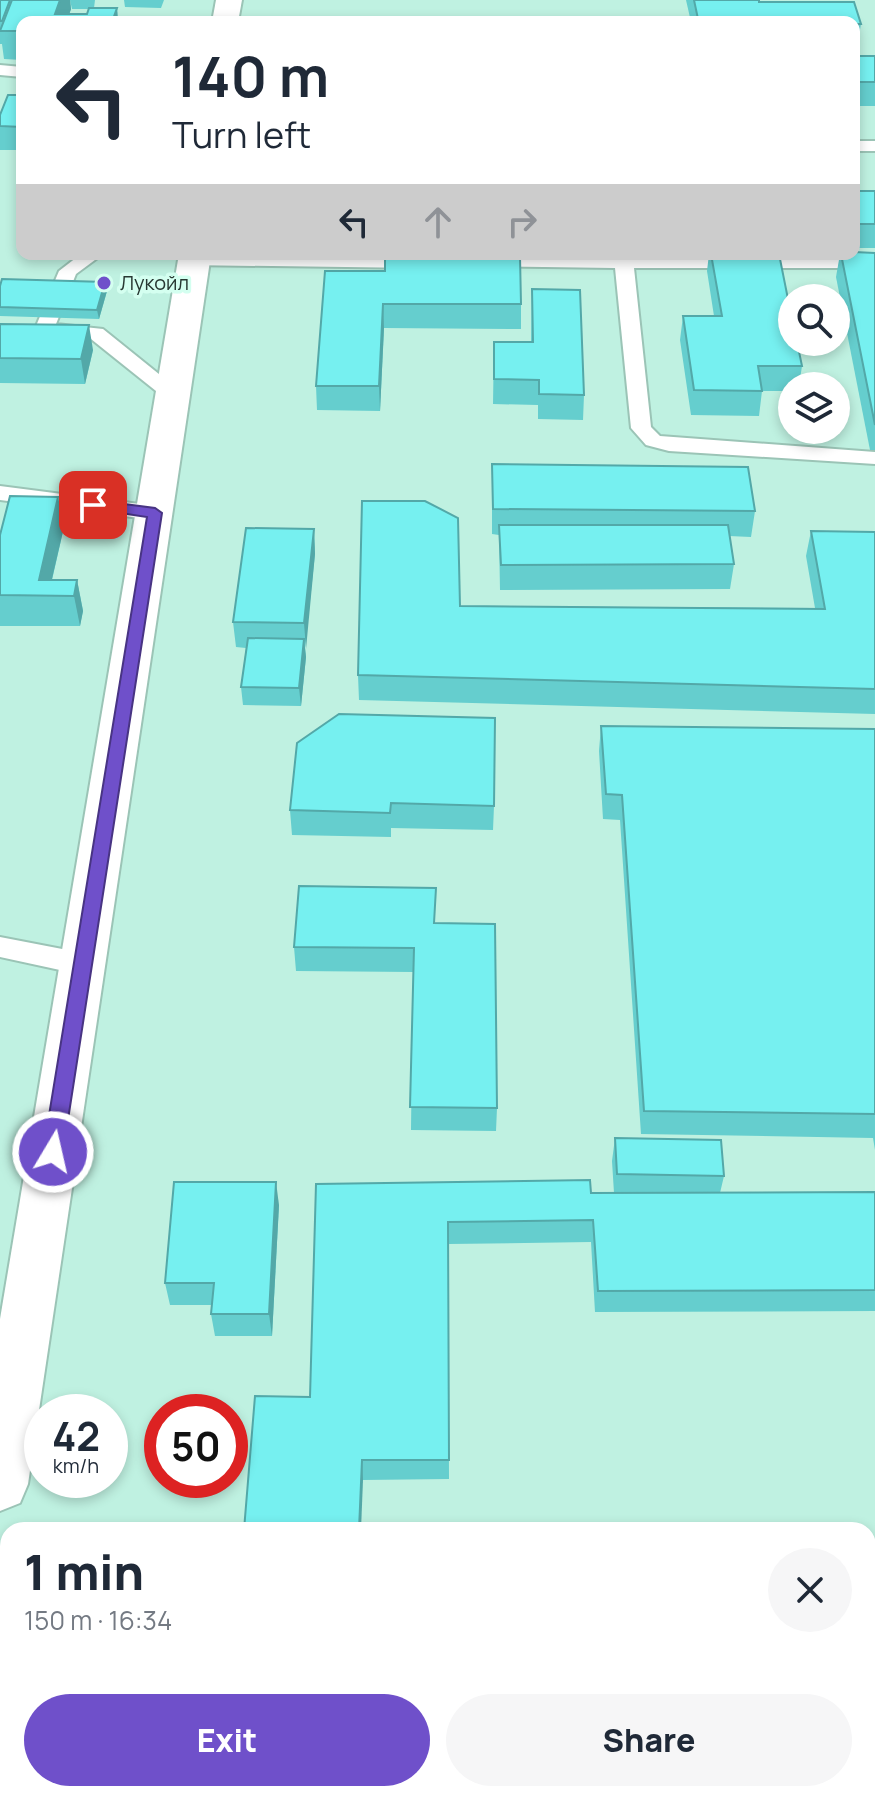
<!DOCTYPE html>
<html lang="en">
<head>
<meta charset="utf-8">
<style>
  :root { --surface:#fff; --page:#f6f6f7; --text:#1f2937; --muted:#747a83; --accent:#6f50ca }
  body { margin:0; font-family:Manrope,sans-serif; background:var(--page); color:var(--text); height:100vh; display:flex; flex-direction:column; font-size:30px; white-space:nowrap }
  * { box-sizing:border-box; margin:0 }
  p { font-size:26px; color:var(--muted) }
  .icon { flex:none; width:44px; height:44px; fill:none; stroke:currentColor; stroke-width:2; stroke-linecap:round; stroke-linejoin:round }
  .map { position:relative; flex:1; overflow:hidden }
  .drawer { position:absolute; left:0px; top:1522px; width:876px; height:280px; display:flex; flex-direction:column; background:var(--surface); border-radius:24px 24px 0 0; box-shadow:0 4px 12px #0003 }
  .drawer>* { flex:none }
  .banner { position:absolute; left:16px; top:16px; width:844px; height:244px; border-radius:16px; box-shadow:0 4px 12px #0003; background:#fff; color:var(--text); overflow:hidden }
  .fabs { position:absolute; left:778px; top:284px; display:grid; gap:16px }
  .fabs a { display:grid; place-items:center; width:72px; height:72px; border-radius:50%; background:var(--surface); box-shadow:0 4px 12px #0003; font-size:40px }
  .speed { position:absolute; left:24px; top:1394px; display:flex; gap:16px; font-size:40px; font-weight:700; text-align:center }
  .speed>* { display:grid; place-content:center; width:104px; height:104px; border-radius:50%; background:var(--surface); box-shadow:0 4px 12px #0003; line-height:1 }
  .speed small { font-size:20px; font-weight:400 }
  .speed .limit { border:12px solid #d22; background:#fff; color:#111 }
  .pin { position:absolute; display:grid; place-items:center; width:68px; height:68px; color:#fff; margin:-34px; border-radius:16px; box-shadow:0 4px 12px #0006 }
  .me { position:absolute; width:88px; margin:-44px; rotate:9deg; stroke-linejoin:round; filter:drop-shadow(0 0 6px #0008) }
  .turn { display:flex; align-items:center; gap:28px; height:168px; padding:0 24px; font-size:36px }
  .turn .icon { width:104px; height:104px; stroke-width:2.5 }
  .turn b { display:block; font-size:56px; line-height:68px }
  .lanes { display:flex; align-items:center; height:76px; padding:0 24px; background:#0003; justify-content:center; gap:40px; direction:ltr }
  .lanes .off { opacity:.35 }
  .round { display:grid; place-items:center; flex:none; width:84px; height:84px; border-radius:42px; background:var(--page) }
  .head { display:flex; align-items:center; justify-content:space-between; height:136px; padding:0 24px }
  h1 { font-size:48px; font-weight:800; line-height:60px }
  .primary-button { display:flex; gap:16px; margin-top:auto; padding:16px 24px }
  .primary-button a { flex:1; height:92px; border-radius:48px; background:var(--accent); color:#fff; font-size:32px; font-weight:800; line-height:92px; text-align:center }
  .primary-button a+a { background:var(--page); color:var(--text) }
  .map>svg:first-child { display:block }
  .built { fill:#bff1e1; fill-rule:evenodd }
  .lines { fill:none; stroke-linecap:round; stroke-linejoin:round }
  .lane-casing { stroke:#9bc4b6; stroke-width:4 }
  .secondary-casing { stroke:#9bc4b6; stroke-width:4 }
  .lane { fill:#fff; fill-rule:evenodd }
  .secondary { fill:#fff; fill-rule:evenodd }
  .wall { fill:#65cece }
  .shaded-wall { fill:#53a8a8 }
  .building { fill:#76f0f0; stroke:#53a8a8; stroke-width:2 }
  .route { fill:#6f50ca; stroke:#483483; stroke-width:2 }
  .poi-dot { fill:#6f50ca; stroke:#d4fff0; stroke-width:3 }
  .labels { text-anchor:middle; stroke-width:7; stroke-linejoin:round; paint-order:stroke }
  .far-poi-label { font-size:20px; fill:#273832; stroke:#d4fff0; text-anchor:start }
</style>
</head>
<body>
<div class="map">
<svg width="875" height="1802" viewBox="0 0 875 1802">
  <rect width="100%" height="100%" fill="#d4fff0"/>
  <!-- built -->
  <path class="built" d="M 0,0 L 875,0 L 875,1802 L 0,1802 ZM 22,22 L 854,22 L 854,254 L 22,254 ZM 792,298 L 836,298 L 836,342 L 792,342 ZM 792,386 L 836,386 L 836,430 L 792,430 ZM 42,1412 L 110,1412 L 110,1480 L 42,1480 ZM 162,1412 L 230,1412 L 230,1480 L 162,1480 ZM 8,1530 L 868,1530 L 868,1794 L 8,1794 Z"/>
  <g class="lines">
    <!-- lane casing -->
    <g class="lane-casing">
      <g id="lane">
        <polygon points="0,65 22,67 22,77 0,75"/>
        <rect x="854" y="141" width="21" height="10"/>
        <polygon points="81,254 103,254 76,274 56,324 103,329 180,391 183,395 180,399 166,399 91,339 53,337 36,326 59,271"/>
        <polygon points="194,255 419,256 428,262 419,268 187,265 185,261"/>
        <polygon points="486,256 875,256 875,268 634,268 651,427 660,436 875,452 875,464 669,451 646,445 631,428 615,268 479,266 477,262 479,258"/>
        <polygon points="0,486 155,506 166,513 155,520 0,500"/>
        <polygon points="0,937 83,953 92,957 96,964 92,971 83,975 0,957"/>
        <polygon points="8,1619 8,1653 0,1654 0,1620"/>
      </g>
    </g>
    <!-- secondary casing -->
    <g class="secondary-casing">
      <g id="secondary">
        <polygon points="216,0 242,0 238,22 212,22"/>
        <polygon points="179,254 211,254 28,1484 20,1503 0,1511 0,1319"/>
      </g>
    </g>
    <!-- lane -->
    <use href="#lane" class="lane"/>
    <!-- secondary -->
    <use href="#secondary" class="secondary"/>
  </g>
  <!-- wall -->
  <g class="wall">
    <polygon points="0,0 70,0 71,9 69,14 87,14 89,9 72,9 70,0 95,0 94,8 117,8 118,22 22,22 22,60 4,59 2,44 0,44"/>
    <polygon points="124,0 164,0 161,8 125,7"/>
    <polygon points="686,0 759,0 759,2 854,2 861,24 857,47 854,47 854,22 691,22"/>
    <rect x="854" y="56" width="21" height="50"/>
    <polygon points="22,95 22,150 0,150 0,115"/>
    <rect x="854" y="191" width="21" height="57"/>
    <polygon points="875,253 875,450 870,450 836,277 840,254"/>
    <polygon points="709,254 779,254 802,366 799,386 792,386 792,391 762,391 759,416 691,415 680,340 683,316 714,316 707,271"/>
    <polygon points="325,271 521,304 521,329 384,328 380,411 317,410 316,386"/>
    <polygon points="0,286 107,291 99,319 0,316"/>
    <polygon points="532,289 584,395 583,420 538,419 538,405 493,404 494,342 531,342"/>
    <polygon points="0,324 93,350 85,384 0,383"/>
    <polygon points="492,464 755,511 751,537 729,536 734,564 730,589 500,590 499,535 492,534"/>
    <polygon points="58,497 64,527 52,580 77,580 83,611 80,626 0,626 0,535"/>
    <polygon points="314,529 315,554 305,648 306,657 301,706 243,705 241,687 246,648 236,647 233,622"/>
    <polygon points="811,531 875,532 875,714 359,700 358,675 460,606 815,608 806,556"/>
    <polygon points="601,726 875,729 875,1150 873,1138 641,1134 620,820 603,819 599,751"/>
    <polygon points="297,743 494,806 493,830 391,828 391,837 292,835 290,810"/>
    <polygon points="435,923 497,1108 496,1131 411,1130 413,972 296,971 294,947"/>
    <polygon points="615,1138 724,1176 720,1193 875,1192 875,1311 595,1312 591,1242 448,1244 449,1479 363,1480 310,1397 316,1184 614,1193 612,1161"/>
    <polygon points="279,1205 272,1336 215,1336 211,1314 212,1305 170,1305 165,1283"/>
  </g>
  <!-- shaded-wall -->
  <g class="shaded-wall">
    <polygon points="60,0 70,0 71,9 67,21 59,21 55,14"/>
    <polygon points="117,8 118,22 112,22"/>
    <polygon points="105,282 107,291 99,319 97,310"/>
    <polygon points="383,304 384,328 380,411 379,386"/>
    <polygon points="89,325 93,350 85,384 81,359"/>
    <polygon points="58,497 64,527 48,596 39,580"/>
    <polygon points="314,529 315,554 306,649 304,623"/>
    <polygon points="77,580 83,611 80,626 74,596"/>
    <polygon points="304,639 306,657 301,706 299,688"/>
    <polygon points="276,1182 279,1205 272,1336 269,1314"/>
    <polygon points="362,1460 363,1480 361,1530 359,1530"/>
  </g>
  <!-- building -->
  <g class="building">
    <polygon points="0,0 10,0 2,21 0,21"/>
    <polygon points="12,0 60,0 55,14 87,14 89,8 117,8 112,22 59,21 59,22 22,22 22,31 0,31"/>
    <polygon points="694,0 759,0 759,2 854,2 861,24 854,24 854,22 758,22 758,19 698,19"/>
    <rect x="336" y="20" width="248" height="2"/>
    <rect x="854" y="56" width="21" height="26"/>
    <polygon points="8,95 22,95 22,127 0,126 0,115"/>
    <rect x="854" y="191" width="21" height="33"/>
    <polygon points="854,252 875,253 875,425 841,254 854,254"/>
    <polygon points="711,254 779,254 792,319 792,342 797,342 802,366 758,366 762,391 694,390 683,316 722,316"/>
    <polygon points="385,256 520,257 521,304 383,304 379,386 316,386 325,271 385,271"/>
    <polygon points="2,279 105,282 97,310 0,307 0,286"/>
    <polygon points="532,289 580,290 584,395 539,394 539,380 494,379 494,342 533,342"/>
    <polygon points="0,324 89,325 81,359 0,358"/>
    <polygon points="492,464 748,467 755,511 493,509"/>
    <polygon points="10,496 58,497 39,580 77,580 74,596 0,595 0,535"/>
    <polygon points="362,501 425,501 458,518 460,606 825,609 811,531 875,532 875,689 358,675"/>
    <polygon points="499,525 728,525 734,564 501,565"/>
    <polygon points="246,528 314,529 304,623 233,622"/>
    <polygon points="248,638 304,639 299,688 241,687"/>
    <polygon points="339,714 495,718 494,806 391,803 390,813 290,810 297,743"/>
    <polygon points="601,726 875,729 875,1114 644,1111 622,795 606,794"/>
    <polygon points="299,886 436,888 434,923 495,924 497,1108 410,1107 414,948 294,947"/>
    <polygon points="615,1138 721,1140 724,1176 617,1174"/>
    <polygon points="590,1180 591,1193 875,1192 875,1290 598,1291 593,1220 448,1222 449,1460 362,1460 359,1530 244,1530 255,1396 310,1397 316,1184"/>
    <polygon points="174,1182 276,1182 269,1314 211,1314 214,1283 165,1283"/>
    <rect x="160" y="1794" width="213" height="8"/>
    <polygon points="549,1794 736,1794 737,1802 549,1802"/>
  </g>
  <!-- route -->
  <polygon class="route" points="93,500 155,508 162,513 63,1152 60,1158 53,1161 46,1158 43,1152 147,517 88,508 85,505"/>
  <!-- markers -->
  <circle class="poi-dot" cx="104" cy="283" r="8"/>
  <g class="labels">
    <!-- far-poi labels -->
    <g class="far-poi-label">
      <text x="120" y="290">Лукойл</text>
    </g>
  </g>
</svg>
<div class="fabs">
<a><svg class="icon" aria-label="search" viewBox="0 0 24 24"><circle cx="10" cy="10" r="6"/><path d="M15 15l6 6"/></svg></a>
<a><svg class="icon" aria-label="layers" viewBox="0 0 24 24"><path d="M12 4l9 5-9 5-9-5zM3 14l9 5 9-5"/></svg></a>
</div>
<div class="speed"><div>42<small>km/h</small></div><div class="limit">50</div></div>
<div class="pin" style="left:93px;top:505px;background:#d93025"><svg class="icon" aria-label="arrive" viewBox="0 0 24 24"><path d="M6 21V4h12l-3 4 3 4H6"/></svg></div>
<svg class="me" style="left:53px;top:1152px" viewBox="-20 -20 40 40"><circle r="17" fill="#6f50ca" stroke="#fff" stroke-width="3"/><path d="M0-11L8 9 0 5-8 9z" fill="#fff"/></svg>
<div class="banner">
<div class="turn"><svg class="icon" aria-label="left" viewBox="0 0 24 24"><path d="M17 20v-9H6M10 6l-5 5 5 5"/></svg><div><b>140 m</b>Turn left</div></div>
<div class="lanes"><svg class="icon" aria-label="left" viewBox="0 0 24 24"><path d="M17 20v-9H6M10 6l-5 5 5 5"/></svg><svg class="icon off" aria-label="ahead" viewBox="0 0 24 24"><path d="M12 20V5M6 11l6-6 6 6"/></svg><svg class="icon off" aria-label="right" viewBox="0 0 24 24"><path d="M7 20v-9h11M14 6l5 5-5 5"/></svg></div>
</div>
<section class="drawer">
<div class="head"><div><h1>1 min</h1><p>150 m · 16:34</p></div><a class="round"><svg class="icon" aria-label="close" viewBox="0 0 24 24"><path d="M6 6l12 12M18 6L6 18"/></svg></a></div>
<div class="primary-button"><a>Exit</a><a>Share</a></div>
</section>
</div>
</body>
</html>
